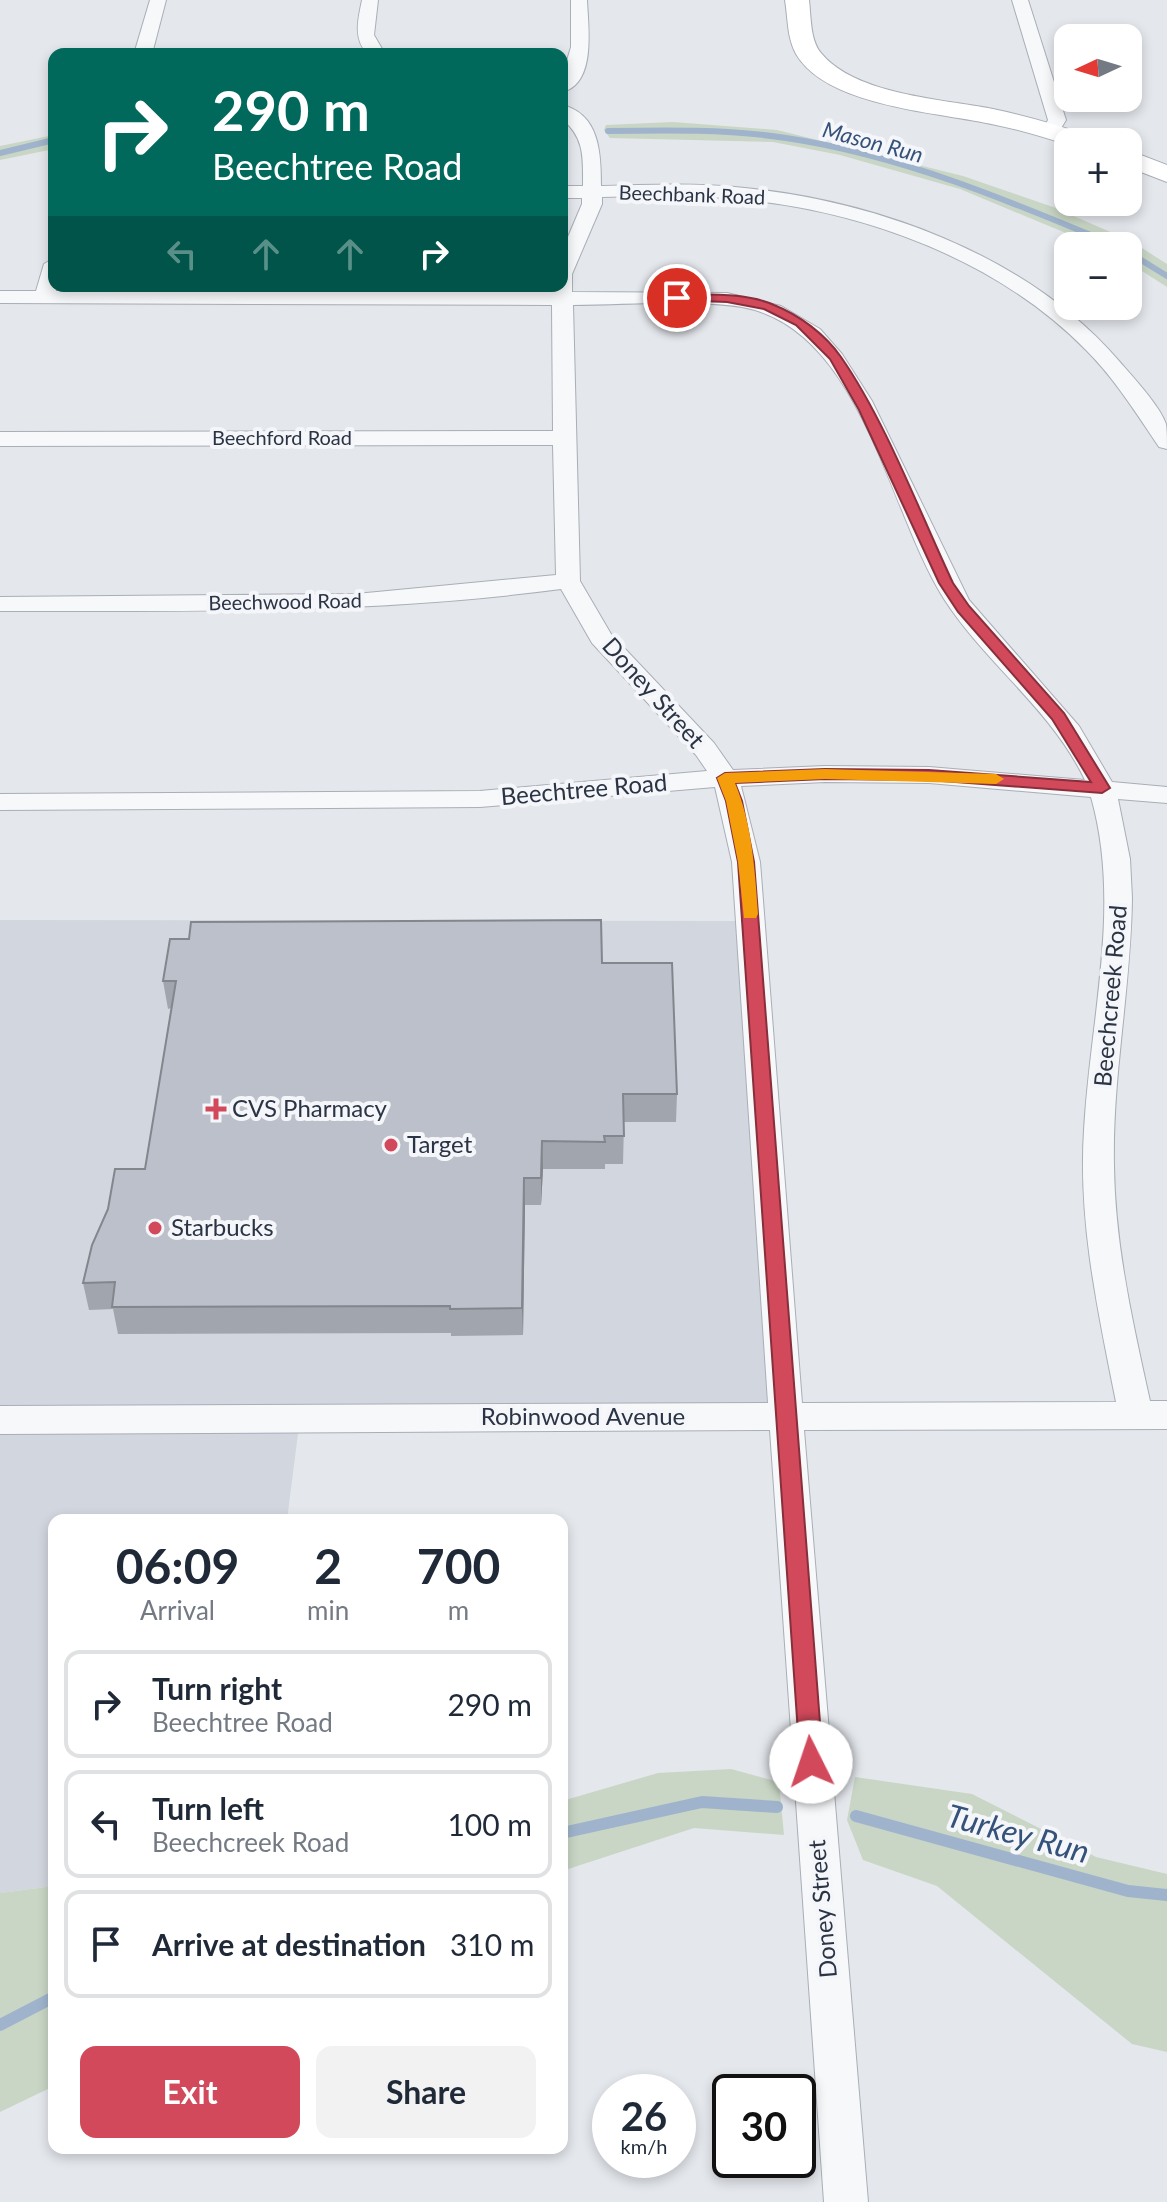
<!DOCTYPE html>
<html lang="en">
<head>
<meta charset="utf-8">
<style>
  :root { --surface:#fff; --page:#f2f2f3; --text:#1f2937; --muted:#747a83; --line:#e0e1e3; --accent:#d1495b }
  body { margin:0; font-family:Lato,sans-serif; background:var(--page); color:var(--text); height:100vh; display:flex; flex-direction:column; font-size:30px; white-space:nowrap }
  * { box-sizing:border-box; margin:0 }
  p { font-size:26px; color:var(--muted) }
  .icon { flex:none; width:44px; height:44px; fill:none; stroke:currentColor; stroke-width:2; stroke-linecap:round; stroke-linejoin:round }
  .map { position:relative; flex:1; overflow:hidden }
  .details { position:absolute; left:48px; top:1514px; width:520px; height:640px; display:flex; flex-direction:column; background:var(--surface); border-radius:16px; box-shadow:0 4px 12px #0003 }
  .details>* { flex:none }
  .hud { position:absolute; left:48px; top:48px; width:520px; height:244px; border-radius:16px; box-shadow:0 4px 12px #0003; background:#00695c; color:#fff; overflow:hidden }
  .needle { width:52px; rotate:266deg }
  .controls { position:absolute; left:1054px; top:24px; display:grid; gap:16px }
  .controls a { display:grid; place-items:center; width:88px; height:88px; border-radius:16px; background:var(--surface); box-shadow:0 4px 12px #0003; font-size:40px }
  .speed { position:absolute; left:592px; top:2074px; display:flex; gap:16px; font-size:40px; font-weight:700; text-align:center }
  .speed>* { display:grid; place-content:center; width:104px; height:104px; border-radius:50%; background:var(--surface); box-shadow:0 4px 12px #0003; line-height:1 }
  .speed small { font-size:20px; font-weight:400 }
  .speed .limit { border:4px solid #111; border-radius:12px; background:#fff; color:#111 }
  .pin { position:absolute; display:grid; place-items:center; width:68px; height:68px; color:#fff; margin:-34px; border:4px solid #fff; border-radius:50%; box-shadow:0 2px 8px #0007 }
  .me { position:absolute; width:88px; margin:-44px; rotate:356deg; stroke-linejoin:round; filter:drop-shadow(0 0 6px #0008) }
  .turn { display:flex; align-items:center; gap:28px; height:168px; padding:0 32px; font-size:36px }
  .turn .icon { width:104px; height:104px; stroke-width:2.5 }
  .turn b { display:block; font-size:56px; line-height:68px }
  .lanes { display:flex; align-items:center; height:76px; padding:0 32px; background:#0003; justify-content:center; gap:40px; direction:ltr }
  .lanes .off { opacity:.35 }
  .eta { display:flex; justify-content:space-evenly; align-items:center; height:136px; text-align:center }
  .eta b { font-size:48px; font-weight:700; line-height:56px }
  .primary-button { display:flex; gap:16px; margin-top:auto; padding:16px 32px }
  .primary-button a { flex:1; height:92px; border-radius:16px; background:var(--accent); color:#fff; font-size:32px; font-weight:700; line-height:92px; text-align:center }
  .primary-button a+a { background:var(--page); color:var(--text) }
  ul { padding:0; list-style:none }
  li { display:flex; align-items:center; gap:24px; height:108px; margin:0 16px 12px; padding:0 16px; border:4px solid var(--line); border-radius:16px }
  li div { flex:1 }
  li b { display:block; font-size:30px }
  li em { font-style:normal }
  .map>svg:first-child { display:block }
  .built { fill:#d2d6de }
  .green { fill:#c9d6c5 }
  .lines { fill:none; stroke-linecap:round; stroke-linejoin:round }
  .stream-far1 { stroke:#9fb4cc; stroke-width:6 }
  .stream { stroke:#9fb4cc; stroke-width:12 }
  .street-casing { stroke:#a9aeb7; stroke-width:2 }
  .secondary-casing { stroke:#a9aeb7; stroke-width:2 }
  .street { fill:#f7f8fa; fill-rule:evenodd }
  .secondary { fill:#fff; fill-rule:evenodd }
  .wall { fill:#a1a5ae }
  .shaded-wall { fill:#83868d }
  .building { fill:#bbc0ca; stroke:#83868d; stroke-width:2 }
  .route { fill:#d1495b; stroke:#882f3b; stroke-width:2 }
  .slow { fill:#f59e0b }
  .poi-dot { fill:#d1495b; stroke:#f4f6f9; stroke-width:3 }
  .labels { text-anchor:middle; stroke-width:8; stroke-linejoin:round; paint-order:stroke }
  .far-street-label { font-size:20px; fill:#2b3445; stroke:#f4f6f9 }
  .far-water-label { font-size:22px; font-style:italic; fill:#34527a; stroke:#f4f6f9 }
  .street-label { font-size:24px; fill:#2b3445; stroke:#f4f6f9 }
  .poi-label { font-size:24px; fill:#2b3445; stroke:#f4f6f9; text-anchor:start }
  .near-water-label { font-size:32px; font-style:italic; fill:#34527a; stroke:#f4f6f9 }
</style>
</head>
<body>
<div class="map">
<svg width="1167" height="2202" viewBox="0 0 1167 2202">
  <rect width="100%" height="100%" fill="#e4e7ec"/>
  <!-- built -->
  <polygon class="built" points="0,920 750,921 781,1413 300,1418 287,1520 54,1520 54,1886 0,1893"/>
  <!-- green -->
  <g class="green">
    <polygon points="673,122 777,130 963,176 1053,207 1131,241 1167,264 1167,287 1128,262 1128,246 1097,246 960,189 840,155 773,142 610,138 604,130 606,125"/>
    <polygon points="54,135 54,149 0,160 0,146"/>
    <polygon points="731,1769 779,1782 784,1835 694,1828 562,1871 562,1801 658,1773"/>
    <polygon points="855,1777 972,1794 1096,1857 1167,1874 1167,2052 1132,2044 937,1886 863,1860 847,1820"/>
    <polygon points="54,1886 54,2086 0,2112 0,1893"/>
  </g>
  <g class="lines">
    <!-- stream-far1 -->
    <g class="stream-far1">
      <path d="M 608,131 C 667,130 727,129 786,138 C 901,155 1010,201 1117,246"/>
      <polyline points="0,153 54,140"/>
      <polyline points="1128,252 1167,276"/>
    </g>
    <!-- stream -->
    <g class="stream">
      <polyline points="856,1816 1128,1891 1167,1895"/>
      <polyline points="562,1833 702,1802 777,1807"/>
      <polyline points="0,2025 54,1997"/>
    </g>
    <!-- street casing -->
    <g class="street-casing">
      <g id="street">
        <polygon points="150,0 166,0 152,54 134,54"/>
        <path d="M 362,0 L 378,0 L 374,35 L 385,54 L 367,54 C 353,37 358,20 362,0 Z"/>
        <path d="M 571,0 L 587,0 C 588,26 597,84 562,92 L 562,77 L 571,47 Z"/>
        <polygon points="1012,0 1028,0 1066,120 1057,135 1051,136 1042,131 1048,120"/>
        <path d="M 562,105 C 600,114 601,154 601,186 C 646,185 691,183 735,187 C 873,199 1027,254 1119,361 C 1133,377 1160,406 1166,424 C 1167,431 1167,442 1167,449 L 1159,447 C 1136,413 1115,379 1086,350 C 997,259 860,209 735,199 C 691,195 646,196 602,197 L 602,204 L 572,274 L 572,292 L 727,293 L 781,306 L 820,329 L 842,354 L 872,401 L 969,600 L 1079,726 L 1112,782 L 1167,787 L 1167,803 L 1118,799 L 1130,859 L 1132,898 C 1131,988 1112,1077 1114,1166 C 1115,1246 1133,1324 1150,1401 L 1167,1401 L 1167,1429 L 804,1430 L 868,2202 L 824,2202 L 770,1430 L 0,1434 L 0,1406 L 768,1403 L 732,862 L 715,787 L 480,807 L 0,810 L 0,794 L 480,791 L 707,771 L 696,755 L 592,643 L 561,589 C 374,614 188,611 0,611 L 0,597 L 356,594 L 556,575 L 553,445 L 0,446 L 0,432 L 553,431 L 552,305 L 0,303 L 0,291 L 36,291 L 44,264 L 54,258 L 56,291 L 552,292 L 552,286 L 562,286 L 562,251 L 582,204 L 582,198 L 562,198 L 562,186 L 583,186 C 583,158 585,138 562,119 ZM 573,305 C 623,305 694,299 742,307 C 862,329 888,511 944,599 C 986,664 1051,709 1085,780 L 929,767 L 825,766 L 733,770 L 714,743 L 611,634 L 580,581 ZM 825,782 L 929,783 L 1091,797 C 1122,906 1090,1019 1084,1130 C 1078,1222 1098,1312 1116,1402 L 802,1403 L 760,862 L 741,786 Z"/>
      </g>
    </g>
    <!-- secondary casing -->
    <g class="secondary-casing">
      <g id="secondary">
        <path d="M 785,0 L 809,0 C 811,16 810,40 821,53 C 855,95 943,99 993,109 C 1027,116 1060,126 1093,137 L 1097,142 L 1068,142 L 1068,145 C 1044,137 1021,130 996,125 C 941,112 828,108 796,54 C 787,38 788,18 785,0 Z"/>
        <polygon points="1128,150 1167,165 1167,182 1128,167"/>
      </g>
    </g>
    <!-- street -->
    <use href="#street" class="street"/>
    <!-- secondary -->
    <use href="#secondary" class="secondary"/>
  </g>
  <!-- wall -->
  <polygon class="wall" points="602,963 677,1094 676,1122 624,1122 623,1164 605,1164 605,1169 543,1169 541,1205 525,1205 523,1335 451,1336 451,1333 118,1334 113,1309 89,1310 83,1283 108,1209 145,1169 171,1008 168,1009 163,981"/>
  <!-- shaded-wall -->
  <g class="shaded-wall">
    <polygon points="542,1141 543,1169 541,1205 541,1178"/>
    <polygon points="524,1178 525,1205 523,1335 522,1308"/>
  </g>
  <!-- building -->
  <polygon class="building" points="601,920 602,963 672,963 677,1094 623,1094 624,1136 604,1136 605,1142 542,1141 541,1178 524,1178 522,1308 450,1309 450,1306 112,1307 115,1282 83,1283 92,1245 108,1209 115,1169 145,1169 176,981 163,981 170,939 189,939 191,922"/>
  <!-- route -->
  <path class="route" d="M 677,294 C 708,295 745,292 774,305 C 799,315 825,334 841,357 C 886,422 919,511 953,583 L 969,606 L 1064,713 L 1110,788 L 1102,793 L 929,780 L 825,779 L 735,783 L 742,801 L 754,862 L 823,1762 L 819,1769 L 811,1773 L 803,1769 L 800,1762 L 738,862 L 726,801 L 717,778 L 725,773 L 825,769 L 929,770 L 1091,782 L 1052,719 L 958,612 L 939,583 L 859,410 L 830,359 L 796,325 L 764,309 L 727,302 L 672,300 L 671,298 Z"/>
  <!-- slow -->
  <path class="slow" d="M 825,769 L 996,774 L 1004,779 L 996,784 L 825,779 L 735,783 C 752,824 755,870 758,914 L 756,918 L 744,918 L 738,862 L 726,801 L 717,778 L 725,773 Z"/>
  <!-- markers -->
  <g class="poi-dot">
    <path d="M212 1097h8v8h8v8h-8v8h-8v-8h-8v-8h8z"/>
    <circle cx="391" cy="1145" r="8"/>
    <circle cx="155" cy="1228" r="8"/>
  </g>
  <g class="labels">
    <!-- far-street labels -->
    <g class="far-street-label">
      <text transform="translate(692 195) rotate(2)" y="7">Beechbank Road</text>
      <text x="282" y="445">Beechford Road</text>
      <text transform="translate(285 602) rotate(-1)" y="7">Beechwood Road</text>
    </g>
    <!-- far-water labels -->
    <g class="far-water-label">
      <text transform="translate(873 142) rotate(15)" y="8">Mason Run</text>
    </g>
    <!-- street labels -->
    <g class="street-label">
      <text transform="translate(653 693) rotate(48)" y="8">Doney Street</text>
      <text transform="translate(584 790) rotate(-5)" y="8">Beechtree Road</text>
      <text transform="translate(1111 996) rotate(-85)" y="8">Beechcreek Road</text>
      <text x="583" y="1425">Robinwood Avenue</text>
      <text transform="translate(823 1909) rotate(-95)" y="8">Doney Street</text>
    </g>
    <!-- poi labels -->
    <g class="poi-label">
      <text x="232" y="1117">CVS Pharmacy</text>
      <text x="407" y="1153">Target</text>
      <text x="171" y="1236">Starbucks</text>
    </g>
    <!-- near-water labels -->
    <g class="near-water-label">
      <text transform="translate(1018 1834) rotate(15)" y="11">Turkey Run</text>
    </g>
  </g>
</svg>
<div class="controls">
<a><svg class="needle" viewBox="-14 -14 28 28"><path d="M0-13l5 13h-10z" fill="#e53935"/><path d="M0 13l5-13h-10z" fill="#747a83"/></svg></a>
<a>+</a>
<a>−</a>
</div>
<div class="speed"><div>26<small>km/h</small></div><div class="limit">30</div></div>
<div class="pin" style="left:677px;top:298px;background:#d93025"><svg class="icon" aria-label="arrive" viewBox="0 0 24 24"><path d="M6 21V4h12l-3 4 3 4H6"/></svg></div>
<svg class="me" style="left:811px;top:1762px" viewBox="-20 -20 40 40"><circle r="19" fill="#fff"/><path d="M0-13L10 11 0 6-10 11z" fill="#d1495b"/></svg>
<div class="hud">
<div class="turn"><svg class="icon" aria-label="right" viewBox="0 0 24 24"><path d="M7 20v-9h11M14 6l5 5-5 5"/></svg><div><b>290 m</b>Beechtree Road</div></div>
<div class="lanes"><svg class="icon off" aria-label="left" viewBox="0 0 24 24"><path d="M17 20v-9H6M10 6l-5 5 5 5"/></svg><svg class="icon off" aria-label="ahead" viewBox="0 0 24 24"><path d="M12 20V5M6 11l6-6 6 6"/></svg><svg class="icon off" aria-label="ahead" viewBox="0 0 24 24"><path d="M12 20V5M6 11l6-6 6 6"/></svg><svg class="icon" aria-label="right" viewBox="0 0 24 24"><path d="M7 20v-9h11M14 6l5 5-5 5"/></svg></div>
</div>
<section class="details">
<div class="eta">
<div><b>06:09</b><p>Arrival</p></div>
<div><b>2</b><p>min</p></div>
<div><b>700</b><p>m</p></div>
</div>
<ul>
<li><svg class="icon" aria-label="right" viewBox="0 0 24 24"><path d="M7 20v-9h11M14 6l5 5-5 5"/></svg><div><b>Turn right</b><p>Beechtree Road</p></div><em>290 m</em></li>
<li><svg class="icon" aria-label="left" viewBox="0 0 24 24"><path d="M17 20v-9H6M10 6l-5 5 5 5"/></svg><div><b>Turn left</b><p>Beechcreek Road</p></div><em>100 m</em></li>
<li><svg class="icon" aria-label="arrive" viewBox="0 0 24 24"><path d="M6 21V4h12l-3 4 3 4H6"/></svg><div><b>Arrive at destination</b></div><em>310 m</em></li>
</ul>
<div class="primary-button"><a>Exit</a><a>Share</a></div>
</section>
</div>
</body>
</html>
